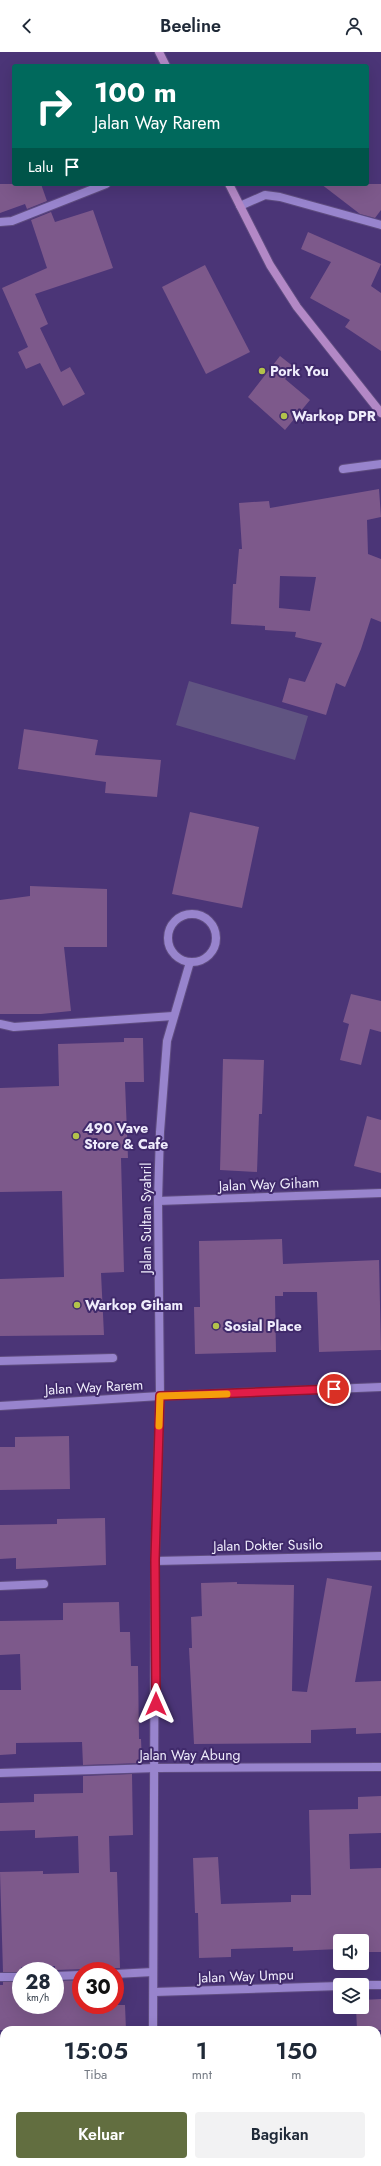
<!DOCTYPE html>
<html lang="id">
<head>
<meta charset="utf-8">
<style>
  :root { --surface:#fff; --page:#f2f2f3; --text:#1f2937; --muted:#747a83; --accent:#626e40 }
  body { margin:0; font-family:Jost,sans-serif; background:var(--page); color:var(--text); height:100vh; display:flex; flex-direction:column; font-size:15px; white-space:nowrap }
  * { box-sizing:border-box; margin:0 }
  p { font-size:13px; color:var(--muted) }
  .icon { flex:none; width:22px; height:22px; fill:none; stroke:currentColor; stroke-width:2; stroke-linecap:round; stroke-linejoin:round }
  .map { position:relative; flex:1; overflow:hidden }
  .details { position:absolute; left:0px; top:1974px; width:381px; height:140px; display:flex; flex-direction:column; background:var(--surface); border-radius:12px 12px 0 0; box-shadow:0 4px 16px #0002 }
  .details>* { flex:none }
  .hud { position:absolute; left:12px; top:12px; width:357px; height:122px; border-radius:4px; box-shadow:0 4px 16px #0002; background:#00695c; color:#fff; overflow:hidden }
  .buttons { position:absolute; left:333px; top:1882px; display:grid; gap:8px }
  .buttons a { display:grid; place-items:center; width:36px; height:36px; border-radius:4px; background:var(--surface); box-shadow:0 4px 16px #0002; font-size:20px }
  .speed { position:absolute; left:12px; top:1910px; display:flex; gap:8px; font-size:20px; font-weight:700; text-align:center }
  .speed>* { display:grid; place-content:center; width:52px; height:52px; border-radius:50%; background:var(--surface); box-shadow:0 4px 16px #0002; line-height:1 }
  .speed small { font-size:10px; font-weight:400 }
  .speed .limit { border:6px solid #d22; background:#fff; color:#111 }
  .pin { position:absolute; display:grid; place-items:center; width:34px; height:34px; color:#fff; margin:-17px; border:2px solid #fff; border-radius:50%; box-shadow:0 1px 4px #0007 }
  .me { position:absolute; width:44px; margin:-22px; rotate:0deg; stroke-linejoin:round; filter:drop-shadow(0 0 3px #0008) }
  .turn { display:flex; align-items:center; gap:14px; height:84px; padding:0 16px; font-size:18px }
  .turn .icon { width:52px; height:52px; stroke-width:2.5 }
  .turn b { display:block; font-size:28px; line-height:34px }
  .then { display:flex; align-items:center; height:38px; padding:0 16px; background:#0003; gap:8px; font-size:15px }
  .eta { display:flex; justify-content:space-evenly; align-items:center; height:68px; text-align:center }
  .eta b { font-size:24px; font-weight:600; line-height:28px }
  .cta { display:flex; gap:8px; margin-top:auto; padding:8px 16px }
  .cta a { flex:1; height:46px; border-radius:4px; background:var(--accent); color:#fff; font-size:16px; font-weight:600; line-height:46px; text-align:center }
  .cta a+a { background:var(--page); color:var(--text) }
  header { display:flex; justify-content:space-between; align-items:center; height:52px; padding:0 16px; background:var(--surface); font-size:18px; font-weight:600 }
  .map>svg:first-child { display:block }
  .green { fill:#605481 }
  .building { fill:#7d598b; fill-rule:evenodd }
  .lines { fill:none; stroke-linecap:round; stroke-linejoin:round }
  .service-casing { stroke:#5f4c80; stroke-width:10 }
  .minor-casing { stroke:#5f4c80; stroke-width:10 }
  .tertiary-casing { stroke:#5f4c80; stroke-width:10 }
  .secondary-casing { stroke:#5f4c80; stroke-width:10 }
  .service { stroke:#9884cd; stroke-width:8 }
  .minor { stroke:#9884cd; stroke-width:8 }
  .tertiary { stroke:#9884cd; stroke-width:8 }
  .secondary { stroke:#b388c6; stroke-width:8 }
  .route-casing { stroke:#92132f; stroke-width:10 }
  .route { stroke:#e11d48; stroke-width:7 }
  .slow { stroke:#f59e0b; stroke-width:7 }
  .poi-dot { fill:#b3c24b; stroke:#402a6b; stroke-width:1.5 }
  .labels { text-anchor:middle; stroke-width:4; stroke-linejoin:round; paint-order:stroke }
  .poi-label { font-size:14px; font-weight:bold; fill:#efecfc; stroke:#402a6b; text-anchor:start }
  .street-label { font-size:14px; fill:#efecfc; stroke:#402a6b }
</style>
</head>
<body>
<header><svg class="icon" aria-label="back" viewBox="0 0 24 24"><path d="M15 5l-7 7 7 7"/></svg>Beeline<svg class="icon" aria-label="person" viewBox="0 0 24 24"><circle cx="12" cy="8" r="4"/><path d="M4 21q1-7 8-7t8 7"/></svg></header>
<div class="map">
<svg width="381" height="2114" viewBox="0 0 381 2114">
  <rect width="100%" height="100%" fill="#4b3577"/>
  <!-- green -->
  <polygon class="green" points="189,629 308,664 295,708 176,673"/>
  <!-- building -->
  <g class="building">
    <polygon points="0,132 41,132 47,149 27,157 25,152 0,161"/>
    <polygon points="321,132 381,132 381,158 375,166 360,162"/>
    <polygon points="93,158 113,216 35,242 48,272 40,276 61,320 70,315 85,342 63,354 40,311 26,317 18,300 28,295 2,236 47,216 31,168 51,160 55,170"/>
    <polygon points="308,180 381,212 371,234 381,241 381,299 345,275 350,268 310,246 331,210 301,197"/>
    <polygon points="205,213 250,300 206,322 162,235"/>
    <polygon points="280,304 294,315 285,327 310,348 285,378 248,345"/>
    <path d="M 379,437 L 381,465 L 367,468 L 368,502 L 381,507 L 381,570 L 371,566 L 361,597 L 345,635 L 336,631 L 326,663 L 282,650 L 289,626 L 305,630 L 322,591 L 295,585 L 296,580 L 265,578 L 265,574 L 231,572 L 233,532 L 236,532 L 239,497 L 242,497 L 239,451 L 269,449 L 270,456 ZM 280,524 L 316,525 L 310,559 L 279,556 Z"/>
    <polygon points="24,677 98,688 95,703 161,708 157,745 105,741 106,730 18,717"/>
    <polygon points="190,760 259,775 242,856 172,842"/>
    <polygon points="30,834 107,837 107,895 64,895 71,959 41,962 0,962 0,848 30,844"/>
    <polygon points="351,942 381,949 381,980 370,977 361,1013 340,1008 349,972 343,970"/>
    <polygon points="124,986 143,986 144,1030 125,1030 128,1106 121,1106 124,1220 101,1221 104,1283 0,1284 0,1227 64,1225 62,1139 0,1140 0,1036 59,1034 58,992 124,990"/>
    <polygon points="223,1007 264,1008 262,1062 259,1062 257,1120 220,1118"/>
    <polygon points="367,1064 381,1068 381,1121 354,1114"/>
    <polygon points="282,1187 283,1212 379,1208 381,1298 319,1300 317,1240 283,1240 283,1244 275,1244 276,1300 195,1302 194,1255 200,1255 199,1189"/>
    <polygon points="69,1384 70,1437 0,1438 0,1395 15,1395 15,1385"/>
    <polygon points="105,1466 106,1513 16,1517 16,1506 0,1507 0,1473 57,1472 57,1467"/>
    <polygon points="327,1526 372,1534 355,1630 381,1629 381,1681 356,1682 356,1676 311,1678 311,1691 194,1692 189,1596 192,1596 191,1565 202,1564 201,1531 237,1530 237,1532 294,1533 292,1639 307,1640"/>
    <polygon points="119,1550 120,1580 130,1580 131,1614 138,1614 139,1687 141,1687 142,1711 83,1713 82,1690 16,1691 16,1702 0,1703 0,1638 21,1638 20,1602 0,1603 0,1569 63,1568 63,1551"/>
    <polygon points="132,1722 133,1783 109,1784 110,1820 117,1820 120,1916 55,1918 55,1914 21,1915 21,1920 3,1920 0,1820 43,1819 43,1822 79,1821 78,1784 35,1786 35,1778 0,1779 0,1751 34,1750 34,1742 83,1741 83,1724"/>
    <polygon points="381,1744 381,1781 349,1782 350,1817 381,1816 381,1900 362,1900 362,1889 340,1889 340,1897 293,1899 293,1895 231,1897 231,1905 199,1906 198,1861 195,1861 193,1806 218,1805 221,1852 291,1850 291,1843 311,1843 309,1758 358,1757 358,1745"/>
    <polygon points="81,1928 81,1953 125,1953 126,1978 0,1978 0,1933 3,1933 3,1930 21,1930 21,1953 55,1953 55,1929"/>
    <polygon points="381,1947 381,1978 357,1978 356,1955 362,1955 362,1948"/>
  </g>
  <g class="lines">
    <!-- service casing -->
    <g class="service-casing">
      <polyline id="service" points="0,1309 113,1306"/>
    </g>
    <!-- minor casing -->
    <g class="minor-casing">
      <g id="minor">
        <polyline points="240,154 265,143 280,145 381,173"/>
        <polyline points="0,170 12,169 106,132"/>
        <polyline points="343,417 381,412"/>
        <circle cx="192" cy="886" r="24"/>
        <polyline points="0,972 14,975 173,964"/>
        <polyline points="158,1149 381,1141"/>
        <polyline points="155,1509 381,1504"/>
        <polyline points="0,1534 44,1532"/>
        <polyline points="0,1721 156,1716 381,1715"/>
        <polyline points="115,1922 153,1920"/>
        <polyline points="55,1924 81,1923"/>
        <polyline points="0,1925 21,1925"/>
        <polyline points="362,1933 381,1933"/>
        <polyline points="154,1940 340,1934"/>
        <polyline points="153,1978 155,1509 160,1344 158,1149 160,1080 167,989 190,910"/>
        <polyline points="153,2114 153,2110"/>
      </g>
    </g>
    <!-- tertiary casing -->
    <g class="tertiary-casing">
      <polyline id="tertiary" points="0,1354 160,1344 381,1335"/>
    </g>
    <!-- secondary casing -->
    <g class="secondary-casing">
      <g id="secondary">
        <polyline points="159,0 166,14"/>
        <polyline points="229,132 270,213 297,255 381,361"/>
      </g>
    </g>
    <!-- service -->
    <use href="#service" class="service"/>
    <!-- minor -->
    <use href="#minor" class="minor"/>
    <!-- tertiary -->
    <use href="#tertiary" class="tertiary"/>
    <!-- secondary -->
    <use href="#secondary" class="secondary"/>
  </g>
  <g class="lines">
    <!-- route casing -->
    <g class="route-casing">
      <polyline id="route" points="156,1652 155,1508 160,1344 334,1337"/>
    </g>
    <!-- route -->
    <use href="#route" class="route"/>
    <!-- slow -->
    <polyline class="slow" points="159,1374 160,1344 227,1342"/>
  </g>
  <!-- markers -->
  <g class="poi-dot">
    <circle cx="262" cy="319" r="4"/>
    <circle cx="284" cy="364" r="4"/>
    <circle cx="76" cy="1084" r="4"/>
    <circle cx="77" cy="1253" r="4"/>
    <circle cx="216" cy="1274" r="4"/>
  </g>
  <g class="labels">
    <!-- poi labels -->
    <g class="poi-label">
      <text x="270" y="324">Pork You</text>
      <text x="292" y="369">Warkop DPR</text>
      <text x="84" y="1081">490 Vave<tspan x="84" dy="16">Store &amp; Cafe</tspan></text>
      <text x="85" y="1258">Warkop Giham</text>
      <text x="224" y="1279">Sosial Place</text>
    </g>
    <!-- street labels -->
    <g class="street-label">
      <text transform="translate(269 1132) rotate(-2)" y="5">Jalan Way Giham</text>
      <text transform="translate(146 1166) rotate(-90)" y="5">Jalan Sultan Syahril</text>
      <text transform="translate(94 1335) rotate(-3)" y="5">Jalan Way Rarem</text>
      <text transform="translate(268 1493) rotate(-1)" y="5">Jalan Dokter Susilo</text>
      <text x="190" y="1708">Jalan Way Abung</text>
      <text transform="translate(246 1924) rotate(-2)" y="5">Jalan Way Umpu</text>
    </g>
  </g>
</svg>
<div class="buttons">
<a><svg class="icon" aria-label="sound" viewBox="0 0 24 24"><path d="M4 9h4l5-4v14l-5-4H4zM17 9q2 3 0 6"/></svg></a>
<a><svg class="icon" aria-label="layers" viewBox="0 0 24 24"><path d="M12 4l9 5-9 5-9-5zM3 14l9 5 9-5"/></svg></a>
</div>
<div class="speed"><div>28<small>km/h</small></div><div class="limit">30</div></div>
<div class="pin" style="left:334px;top:1337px;background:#d93025"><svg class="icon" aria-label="arrive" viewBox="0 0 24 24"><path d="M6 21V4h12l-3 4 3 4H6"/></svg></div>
<svg class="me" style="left:156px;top:1652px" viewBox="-20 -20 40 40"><path d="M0-17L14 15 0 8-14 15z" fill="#e11d48" stroke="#fff" stroke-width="4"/></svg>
<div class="hud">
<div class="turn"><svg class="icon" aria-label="right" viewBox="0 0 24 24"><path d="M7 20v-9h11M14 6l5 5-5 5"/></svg><div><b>100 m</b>Jalan Way Rarem</div></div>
<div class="then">Lalu<svg class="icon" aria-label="arrive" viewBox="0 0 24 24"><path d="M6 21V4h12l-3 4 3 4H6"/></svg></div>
</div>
<section class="details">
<div class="eta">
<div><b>15:05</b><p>Tiba</p></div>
<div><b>1</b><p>mnt</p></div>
<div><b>150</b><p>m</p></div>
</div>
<div class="cta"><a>Keluar</a><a>Bagikan</a></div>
</section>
</div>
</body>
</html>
